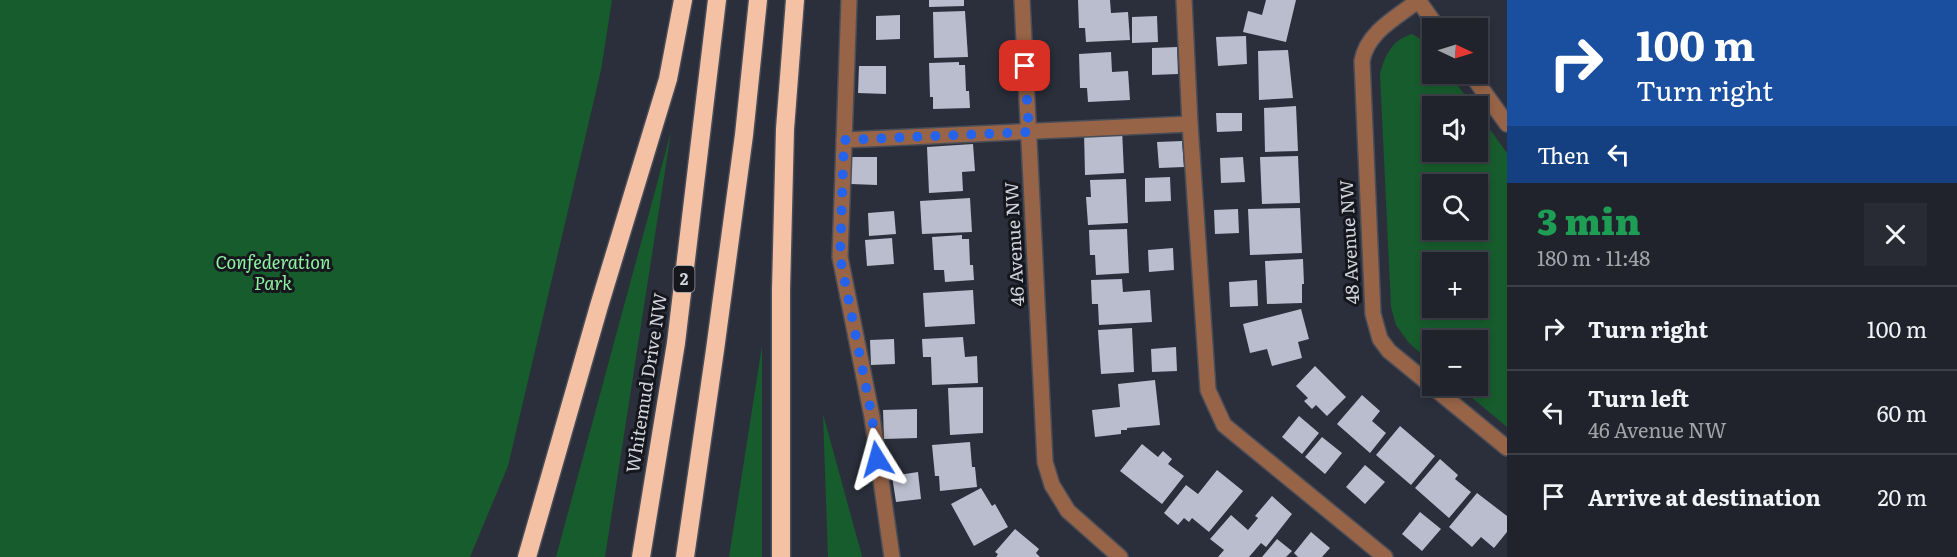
<!DOCTYPE html>
<html lang="en">
<head>
<meta charset="utf-8">
<style>
  :root { --surface:#20232c; --page:#282b34; --text:#f1f3f6; --muted:#a2a4a9; --line:#3d4048 }
  body { margin:0; font-family:Literata,serif; background:var(--page); color:var(--text); height:100vh; display:flex; flex-direction:column; font-size:22px; white-space:nowrap }
  * { box-sizing:border-box; margin:0 }
  p { font-size:20px; color:var(--muted) }
  .icon { flex:none; width:33px; height:33px; fill:none; stroke:currentColor; stroke-width:2; stroke-linecap:round; stroke-linejoin:round }
  .map { position:relative; flex:1; overflow:hidden }
  .drawer { display:flex; flex-direction:column; background:var(--surface); width:450px }
  .drawer>* { flex:none }
  .hud { background:#1a4fa0; color:#fff; overflow:hidden }
  .needle { width:39px; rotate:94deg }
  .fabs { position:absolute; left:1422px; top:18px; display:grid; gap:12px }
  .fabs a { display:grid; place-items:center; width:66px; height:66px; border-radius:0px; background:var(--surface); box-shadow:0 3px 9px #0003,0 0 0 2px var(--line); font-size:30px }
  .pin { position:absolute; display:grid; place-items:center; width:51px; height:51px; color:#fff; margin:-26px; border-radius:12px; box-shadow:0 3px 9px #0006 }
  .me { position:absolute; width:66px; margin:-33px; rotate:352deg; stroke-linejoin:round; filter:drop-shadow(0 0 4px #0008) }
  .turn { display:flex; align-items:center; gap:21px; height:126px; padding:0 30px; font-size:27px }
  .turn .icon { width:78px; height:78px; stroke-width:2.5 }
  .turn b { display:block; font-size:42px; line-height:51px }
  .then { display:flex; align-items:center; height:57px; padding:0 30px; background:#0003; gap:12px; font-size:22px }
  .round { display:grid; place-items:center; flex:none; width:63px; height:63px; border-radius:0px; background:var(--page) }
  .overview { display:flex; align-items:center; justify-content:space-between; height:102px; padding:0 30px }
  h1 { font-size:36px; font-weight:800; line-height:45px; color:#1e9e55 }
  ul { padding:0; list-style:none }
  li { display:flex; align-items:center; gap:18px; height:84px; padding:0 30px; border-top:2px solid var(--line) }
  li div { flex:1 }
  li b { display:block; font-size:22px }
  li em { font-style:normal }
  main { display:flex; flex:1; min-height:0 }
  .map>svg:first-child { display:block }
  .green { fill:#175c2c; fill-rule:evenodd }
  .building { fill:#b9bdcd }
  .lines { fill:none; stroke-linecap:round; stroke-linejoin:round }
  .minor-casing { stroke:#494d58; stroke-width:18 }
  .highway-casing { stroke:#494d58; stroke-width:21 }
  .minor { stroke:#976447; stroke-width:15 }
  .highway { stroke:#f4c1a5; stroke-width:18 }
  .route { stroke:#2563eb; stroke-width:10; stroke-dasharray:0 18 }
  .labels { text-anchor:middle; stroke-width:6; stroke-linejoin:round; paint-order:stroke }
  .shield { fill:#16171d; stroke:#999ba2; stroke-width:1.5 }
  .shield-label { font-size:16px; font-weight:bold; fill:#d1d4db }
  .street-label { font-size:18px; fill:#d1d4db; stroke:#16171d }
  .park-label { font-size:18px; font-style:italic; fill:#8ff2a3; stroke:#16171d }
</style>
</head>
<body>
<main>
<div class="map">
<svg width="1507" height="557" viewBox="0 0 1507 557">
  <rect width="100%" height="100%" fill="#2b2f3b"/>
  <!-- green -->
  <g class="green">
    <polygon points="0,0 612,0 601,70 508,466 470,557 0,557"/>
    <path d="M 1412,34 C 1433,46 1432,50 1432,74 L 1449,74 L 1473,106 L 1432,106 L 1432,152 L 1478,152 L 1478,113 L 1507,153 L 1507,427 L 1458,386 L 1478,386 L 1478,340 L 1432,340 L 1432,363 L 1409,343 L 1396,325 L 1391,307 L 1380,74 C 1385,55 1392,40 1412,34 ZM 1432,184 L 1478,184 L 1478,230 L 1432,230 ZM 1432,262 L 1478,262 L 1478,308 L 1432,308 Z"/>
    <polygon points="671,132 605,557 556,557"/>
    <polygon points="762,346 762,557 729,557"/>
    <polygon points="823,414 862,556 862,557 828,557"/>
  </g>
  <!-- building -->
  <g class="building">
    <polygon points="929,0 964,0 964,6 929,7"/>
    <polygon points="1078,0 1110,0 1111,13 1128,12 1130,40 1086,42 1085,28 1079,28"/>
    <polygon points="1266,0 1296,0 1286,42 1243,32 1248,11 1262,15"/>
    <polygon points="965,11 968,57 934,58 933,12"/>
    <polygon points="900,15 900,39 876,40 876,16"/>
    <polygon points="1157,16 1158,42 1132,43 1132,17"/>
    <polygon points="1246,36 1247,64 1218,66 1216,37"/>
    <polygon points="1177,47 1178,74 1152,75 1152,48"/>
    <polygon points="1288,50 1293,98 1259,100 1258,51"/>
    <polygon points="1111,52 1112,72 1128,71 1130,100 1088,102 1087,88 1080,88 1079,54"/>
    <polygon points="959,62 959,65 965,65 966,91 969,91 970,108 933,109 933,97 930,97 929,63"/>
    <polygon points="859,66 886,66 886,94 858,93"/>
    <polygon points="1296,106 1298,151 1265,152 1264,108"/>
    <polygon points="1216,113 1242,113 1242,131 1217,132"/>
    <polygon points="1122,129 1124,173 1085,175 1084,131"/>
    <polygon points="1182,141 1184,167 1159,168 1157,142"/>
    <polygon points="973,144 975,171 962,172 963,191 929,193 927,147"/>
    <polygon points="1298,156 1300,203 1262,204 1260,157"/>
    <polygon points="851,157 877,157 877,185 851,184"/>
    <polygon points="1243,157 1245,182 1221,183 1220,158"/>
    <polygon points="1170,177 1171,201 1145,202 1145,178"/>
    <polygon points="1126,179 1128,223 1088,225 1086,197 1091,197 1090,180"/>
    <polygon points="970,198 972,232 922,234 920,201"/>
    <polygon points="1300,208 1302,253 1250,255 1248,209"/>
    <polygon points="1238,209 1239,233 1215,234 1214,210"/>
    <polygon points="894,211 896,234 869,236 868,213"/>
    <polygon points="1127,229 1129,273 1096,275 1095,255 1090,255 1089,230"/>
    <polygon points="962,235 962,239 969,239 970,265 973,265 974,280 945,282 944,270 934,270 932,237"/>
    <polygon points="892,238 894,264 867,266 865,240"/>
    <polygon points="1173,248 1174,270 1149,272 1148,250"/>
    <polygon points="1303,259 1304,284 1302,284 1302,303 1267,304 1265,261"/>
    <polygon points="1122,279 1123,292 1150,290 1152,322 1099,325 1098,304 1092,304 1091,280"/>
    <polygon points="1257,280 1258,306 1230,307 1229,282"/>
    <polygon points="973,290 975,324 925,327 923,293"/>
    <polygon points="1301,309 1309,339 1298,342 1302,358 1272,366 1267,349 1250,353 1243,324"/>
    <polygon points="1132,328 1134,372 1101,374 1098,330"/>
    <polygon points="963,337 965,357 977,356 978,383 932,385 931,357 923,357 922,339"/>
    <polygon points="894,339 895,364 871,365 870,340"/>
    <polygon points="1176,347 1177,371 1152,372 1151,349"/>
    <polygon points="1315,366 1346,397 1327,416 1316,405 1312,409 1304,401 1308,398 1296,386"/>
    <polygon points="1155,380 1160,425 1127,428 1127,430 1121,430 1121,434 1095,437 1092,410 1120,407 1118,384"/>
    <polygon points="983,387 983,433 950,435 948,388"/>
    <polygon points="1362,395 1380,411 1372,421 1386,433 1370,453 1337,424"/>
    <polygon points="917,409 917,438 884,439 883,410"/>
    <polygon points="1299,416 1319,433 1302,454 1282,437"/>
    <polygon points="1400,426 1435,456 1411,485 1376,455"/>
    <polygon points="1322,437 1342,453 1325,474 1305,457"/>
    <polygon points="970,442 972,467 975,467 977,487 940,491 939,476 935,476 932,445"/>
    <polygon points="1142,444 1158,457 1163,451 1172,459 1168,464 1184,476 1162,504 1120,471"/>
    <polygon points="1440,459 1458,475 1455,479 1471,492 1449,518 1415,488"/>
    <polygon points="1365,465 1385,482 1365,504 1346,487"/>
    <polygon points="1217,470 1243,491 1209,532 1192,518 1189,522 1184,518 1178,525 1164,513 1186,485 1198,494"/>
    <polygon points="918,472 921,499 896,502 892,476"/>
    <polygon points="981,488 992,506 995,504 1008,527 974,546 951,504"/>
    <polygon points="1477,493 1507,516 1507,532 1494,548 1481,537 1472,547 1449,527"/>
    <polygon points="1272,496 1292,514 1266,547 1261,543 1249,557 1218,557 1224,550 1210,539 1231,515 1248,530 1258,518 1255,516"/>
    <polygon points="1420,512 1441,529 1422,551 1402,534"/>
    <polygon points="1015,529 1039,549 1036,553 1040,557 996,557 998,554 995,552"/>
    <polygon points="1311,532 1330,548 1322,557 1298,557 1294,553"/>
    <polygon points="1277,539 1292,551 1286,557 1262,557"/>
  </g>
  <g class="lines">
    <!-- minor casing -->
    <g class="minor-casing">
      <g id="minor">
        <polyline points="849,0 840,257 872,417 892,557"/>
        <polyline points="1022,0 1045,462 1052,485 1068,511 1120,557"/>
        <polyline points="1184,0 1190,124 1208,390 1224,425 1385,557"/>
        <polyline points="1418,0 1438,28"/>
        <path d="M 1419,0 C 1397,17 1367,32 1362,61 L 1373,314 L 1380,339 L 1389,351 L 1507,448"/>
        <polyline points="1471,74 1507,124"/>
        <polyline points="844,140 1190,124"/>
      </g>
    </g>
    <!-- highway casing -->
    <g class="highway-casing">
      <g id="highway">
        <polyline points="527,557 599,306 668,79 683,0"/>
        <polyline points="641,557 676,343 717,0"/>
        <polyline points="685,557 715,350 744,135 758,0"/>
        <polyline points="781,557 781,290 785,129 795,0"/>
      </g>
    </g>
    <!-- minor -->
    <use href="#minor" class="minor"/>
    <!-- highway -->
    <use href="#highway" class="highway"/>
  </g>
  <g class="lines">
    <!-- route -->
    <polyline class="route" points="877,459 872,417 840,257 844,140 1029,132 1025,66"/>
  </g>
  <g class="labels">
    <!-- shield labels -->
    <rect class="shield" x="673.5" y="266" width="21" height="26" rx="4.5"/>
    <g class="shield-label">
      <text x="684" y="285">2</text>
    </g>
    <!-- street labels -->
    <g class="street-label">
      <text transform="translate(1350 242) rotate(-93)" y="6">48 Avenue NW</text>
      <text transform="translate(1015 244) rotate(-93)" y="6">46 Avenue NW</text>
      <text transform="translate(647 383) rotate(-81)" y="6">Whitemud Drive NW</text>
    </g>
    <!-- park labels -->
    <g class="park-label">
      <text x="273" y="269">Confederation<tspan x="273" dy="21">Park</tspan></text>
    </g>
  </g>
</svg>
<div class="fabs">
<a><svg class="needle" viewBox="-14 -14 28 28"><path d="M0-13l5 13h-10z" fill="#e53935"/><path d="M0 13l5-13h-10z" fill="#a2a4a9"/></svg></a>
<a><svg class="icon" aria-label="sound" viewBox="0 0 24 24"><path d="M4 9h4l5-4v14l-5-4H4zM17 9q2 3 0 6"/></svg></a>
<a><svg class="icon" aria-label="search" viewBox="0 0 24 24"><circle cx="10" cy="10" r="6"/><path d="M15 15l6 6"/></svg></a>
<a>+</a>
<a>−</a>
</div>
<div class="pin" style="left:1025px;top:66px;background:#d93025"><svg class="icon" aria-label="arrive" viewBox="0 0 24 24"><path d="M6 21V4h12l-3 4 3 4H6"/></svg></div>
<svg class="me" style="left:877px;top:459px" viewBox="-20 -20 40 40"><path d="M0-17L14 15 0 8-14 15z" fill="#2563eb" stroke="#fff" stroke-width="4"/></svg>
</div>
<section class="drawer">
<div class="hud">
<div class="turn"><svg class="icon" aria-label="right" viewBox="0 0 24 24"><path d="M7 20v-9h11M14 6l5 5-5 5"/></svg><div><b>100 m</b>Turn right</div></div>
<div class="then">Then<svg class="icon" aria-label="left" viewBox="0 0 24 24"><path d="M17 20v-9H6M10 6l-5 5 5 5"/></svg></div>
</div>
<div class="overview"><div><h1>3 min</h1><p>180 m · 11:48</p></div><a class="round"><svg class="icon" aria-label="close" viewBox="0 0 24 24"><path d="M6 6l12 12M18 6L6 18"/></svg></a></div>
<ul>
<li><svg class="icon" aria-label="right" viewBox="0 0 24 24"><path d="M7 20v-9h11M14 6l5 5-5 5"/></svg><div><b>Turn right</b></div><em>100 m</em></li>
<li><svg class="icon" aria-label="left" viewBox="0 0 24 24"><path d="M17 20v-9H6M10 6l-5 5 5 5"/></svg><div><b>Turn left</b><p>46 Avenue NW</p></div><em>60 m</em></li>
<li><svg class="icon" aria-label="arrive" viewBox="0 0 24 24"><path d="M6 21V4h12l-3 4 3 4H6"/></svg><div><b>Arrive at destination</b></div><em>20 m</em></li>
</ul>
</section>
</main>
</body>
</html>
